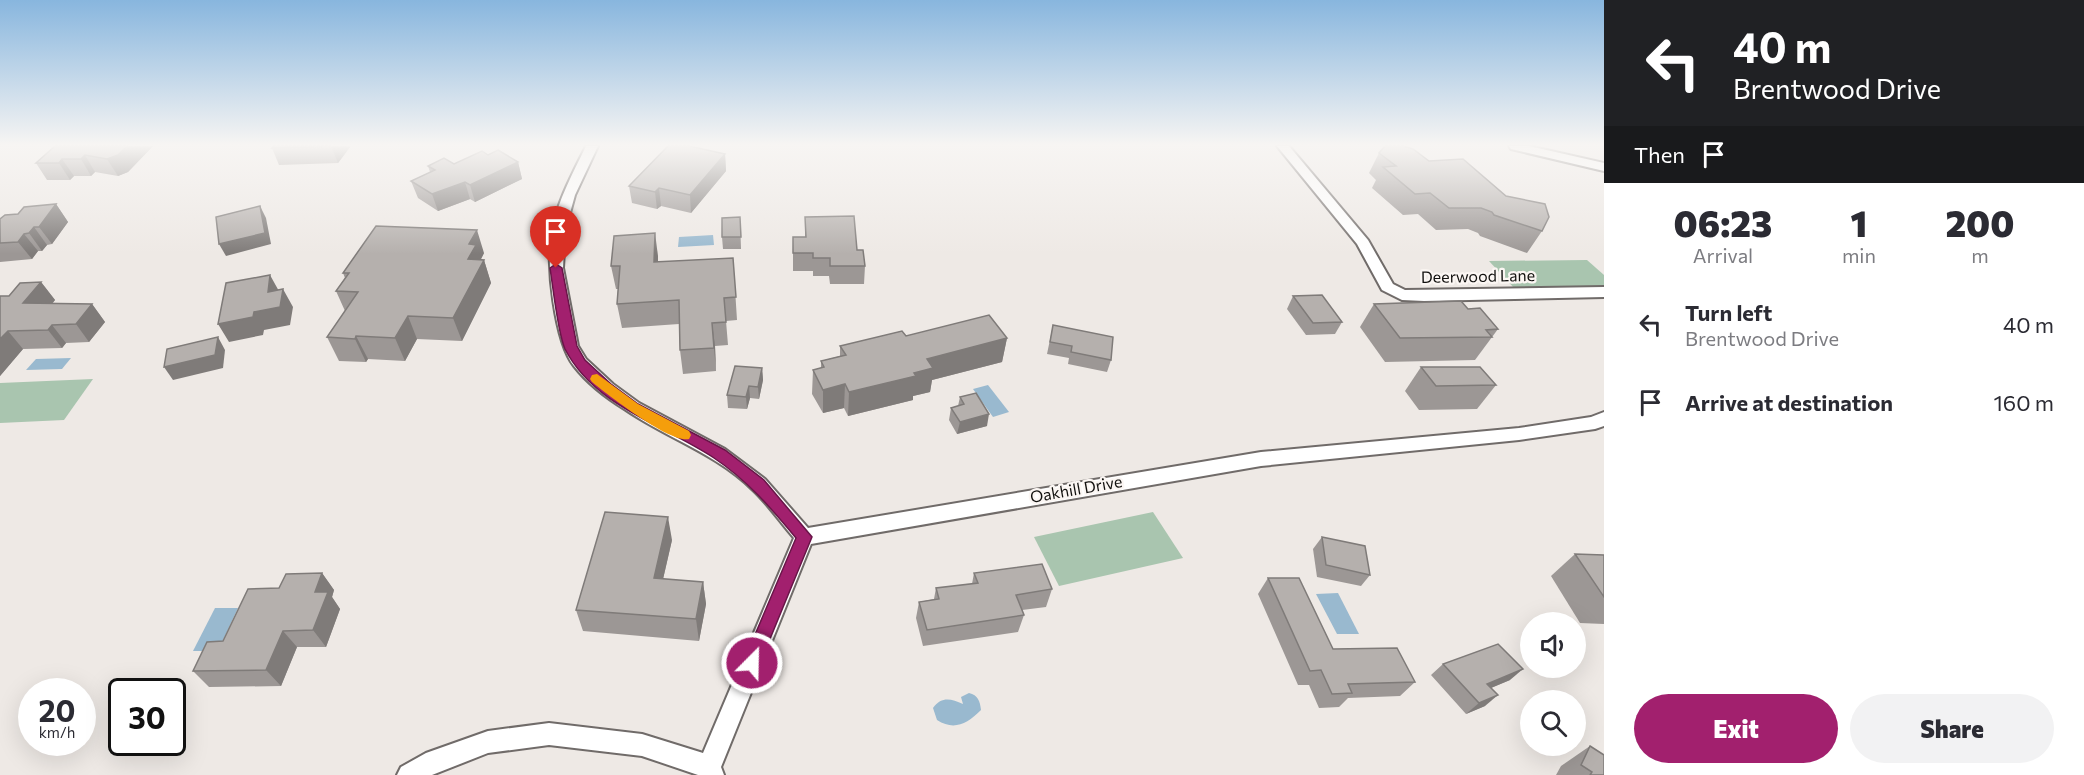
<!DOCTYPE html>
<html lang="en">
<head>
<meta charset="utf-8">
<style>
  :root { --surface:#fff; --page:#f2f2f3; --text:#2b2b33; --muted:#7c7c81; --accent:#a2206e }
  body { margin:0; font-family:Commissioner,sans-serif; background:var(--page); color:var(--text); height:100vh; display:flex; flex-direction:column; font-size:22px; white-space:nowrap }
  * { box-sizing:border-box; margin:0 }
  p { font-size:20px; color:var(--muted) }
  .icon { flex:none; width:33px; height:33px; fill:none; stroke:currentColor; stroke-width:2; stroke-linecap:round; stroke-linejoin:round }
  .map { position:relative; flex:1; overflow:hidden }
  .panel { display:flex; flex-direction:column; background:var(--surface); width:480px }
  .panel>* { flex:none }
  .hud { background:#202124; color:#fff; overflow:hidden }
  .buttons { position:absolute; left:1520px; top:612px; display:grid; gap:12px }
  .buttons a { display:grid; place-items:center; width:66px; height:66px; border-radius:50%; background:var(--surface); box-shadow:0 6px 24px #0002; font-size:30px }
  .speed { position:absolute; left:18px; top:678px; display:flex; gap:12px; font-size:30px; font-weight:700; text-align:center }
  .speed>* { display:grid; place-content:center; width:78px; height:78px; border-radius:50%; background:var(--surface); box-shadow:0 6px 24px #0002; line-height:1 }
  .speed small { font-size:15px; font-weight:400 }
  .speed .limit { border:3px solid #111; border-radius:9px; background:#fff; color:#111 }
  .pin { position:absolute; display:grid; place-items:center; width:51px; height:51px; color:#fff; margin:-62px -26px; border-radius:50% 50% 50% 0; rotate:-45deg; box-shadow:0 0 6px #0007 }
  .pin .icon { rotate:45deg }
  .me { position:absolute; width:66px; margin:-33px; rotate:23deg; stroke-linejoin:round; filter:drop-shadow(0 0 4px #0008) }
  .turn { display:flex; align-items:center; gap:21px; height:126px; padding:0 30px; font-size:27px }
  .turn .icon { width:78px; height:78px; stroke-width:2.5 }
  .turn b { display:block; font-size:42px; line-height:51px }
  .then { display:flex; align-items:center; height:57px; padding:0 30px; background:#0003; gap:12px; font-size:22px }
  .eta { display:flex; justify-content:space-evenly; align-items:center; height:102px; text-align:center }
  .eta b { font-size:36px; font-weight:800; line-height:42px }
  .cta { display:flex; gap:12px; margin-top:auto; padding:12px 30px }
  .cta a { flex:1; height:69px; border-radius:36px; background:var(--accent); color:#fff; font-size:24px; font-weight:800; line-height:69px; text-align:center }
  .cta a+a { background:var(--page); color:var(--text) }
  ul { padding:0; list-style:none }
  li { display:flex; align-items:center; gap:18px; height:78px; padding:0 30px }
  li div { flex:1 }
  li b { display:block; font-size:22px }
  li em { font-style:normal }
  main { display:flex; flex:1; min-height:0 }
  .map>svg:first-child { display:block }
  .green { fill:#a9c5af }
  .water { fill:#99b9cf }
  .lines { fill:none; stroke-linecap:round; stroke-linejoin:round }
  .street-casing { stroke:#706b69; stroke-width:4 }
  .street { fill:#fff; fill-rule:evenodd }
  .wall { fill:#9c9795 }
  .shaded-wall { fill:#7f7b79 }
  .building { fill:#b5b0ad; stroke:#7f7b79; stroke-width:1.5 }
  .route { fill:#a2206e; stroke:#691548; stroke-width:1.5 }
  .slow { fill:#f59e0b }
  .labels { text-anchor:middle; stroke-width:4.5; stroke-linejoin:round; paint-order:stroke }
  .street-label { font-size:16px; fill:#11100e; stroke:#fbf6f3 }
</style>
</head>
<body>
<main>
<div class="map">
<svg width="1604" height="775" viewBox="0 0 1604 775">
  <rect width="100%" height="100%" fill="#eee9e5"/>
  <!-- green -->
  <g class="green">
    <polygon points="1587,260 1604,275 1604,286 1514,288 1489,261"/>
    <polygon points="93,379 64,420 0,423 0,383"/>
    <polygon points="1153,512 1183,558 1059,586 1034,537"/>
  </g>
  <!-- water -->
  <g class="water">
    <polygon points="713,235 714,245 678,247 679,237"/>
    <polygon points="71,358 62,369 26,370 36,359"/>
    <polygon points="988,385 1009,412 993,417 973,389"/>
    <polygon points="1338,593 1359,634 1337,634 1316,594"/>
    <polygon points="215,608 238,608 218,651 193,651"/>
    <path d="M 969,693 C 978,695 980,701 981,710 C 967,724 954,731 937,720 L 933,708 C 942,696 951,699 963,704 L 961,697 Z"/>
  </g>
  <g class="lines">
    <!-- street casing -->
    <g class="street-casing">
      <g id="street">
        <path d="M 586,146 L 598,146 L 575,195 L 565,231 L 563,268 L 578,346 L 586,359 L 613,384 L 639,403 L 725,449 L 765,479 L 808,528 L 1261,452 L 1519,428 L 1591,417 L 1604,412 L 1604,426 L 1595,429 L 1519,440 L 1261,466 L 811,544 L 721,767 L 724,775 L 698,775 L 642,756 L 549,745 L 488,753 L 432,775 L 397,775 L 401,767 L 426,753 L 488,731 L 549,723 L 642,734 L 703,753 L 794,538 C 780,522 768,504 753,490 C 717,454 667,438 626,410 C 608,399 587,383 574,366 C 555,342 545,261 552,230 C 558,200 573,173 586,146 Z"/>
        <polygon points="1277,146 1289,146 1368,240 1393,284 1405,290 1604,287 1604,297 1424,301 1402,300 1382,290 1357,244"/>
        <polygon points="1509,146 1529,146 1604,163 1604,171 1511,149"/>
      </g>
    </g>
    <!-- street -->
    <use href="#street" class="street"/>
  </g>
  <!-- wall -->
  <g class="wall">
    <polygon points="55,146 153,146 128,172 118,176 95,172 91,176 74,176 70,180 47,180 36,163"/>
    <polygon points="274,146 349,146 350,147 338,163 279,165 272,148"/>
    <polygon points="1379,153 1429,161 1542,231 1527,253 1480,236 1478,233 1468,229 1436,230 1418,214 1403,215 1372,188 1376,180 1369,173"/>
    <polygon points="725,154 726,171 691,213 661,206 657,209 632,203 629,186"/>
    <polygon points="488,155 518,162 522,179 475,202 470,199 438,211 418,198 411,181 430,172 428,166 454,164"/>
    <polygon points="56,204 68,222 52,244 47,245 42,251 38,251 32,259 0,262 0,219"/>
    <polygon points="740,217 741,249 723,249 722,237"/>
    <polygon points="805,217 857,250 865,266 864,284 830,284 829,276 813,276 813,271 793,271 793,237 805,237"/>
    <polygon points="484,253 481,259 484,260 491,283 462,341 417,339 405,361 368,359 366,362 339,361 327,337 345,311 336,291 345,278 343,273"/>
    <polygon points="658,256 658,262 733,258 737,320 726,321 728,345 715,346 716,371 683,374 680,350 679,324 622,328 617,304 618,289 616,289 611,266"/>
    <polygon points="41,282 55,300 52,304 92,304 105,322 89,342 66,343 62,348 23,349 0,376 0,296 9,296"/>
    <polygon points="1293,296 1342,322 1335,334 1306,335 1287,309"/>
    <polygon points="1374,304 1468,309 1498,329 1475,360 1385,362 1360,327"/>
    <polygon points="1053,325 1111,360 1107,372 1068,364 1069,358 1047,354"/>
    <polygon points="906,336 1007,338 1002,362 932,380 930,392 913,396 913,400 848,416 844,408 823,413 812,394 813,370 821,368 821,361 840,356 840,346"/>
    <polygon points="1421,367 1496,385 1477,409 1419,410 1405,391"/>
    <polygon points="762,368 763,380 759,399 750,398 747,409 728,408 727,395"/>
    <polygon points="960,397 987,426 957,434 949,420 951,408 958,406"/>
    <polygon points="1322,537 1370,575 1361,586 1317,577 1313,549"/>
    <polygon points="672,540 663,579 703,582 706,604 699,641 583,631 576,610"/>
    <polygon points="1575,554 1604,555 1604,624 1580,623 1551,576"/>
    <polygon points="322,573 334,590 332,597 340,609 326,647 297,647 281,686 209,687 193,671 279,588"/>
    <polygon points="974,573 1052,589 1046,607 1022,610 1024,615 1018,632 923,646 916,618 919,602 934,599 936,588 972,584"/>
    <polygon points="1268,578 1333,649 1415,682 1400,696 1348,698 1339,707 1319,708 1309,685 1298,685 1258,594"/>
    <polygon points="1443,664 1510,680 1491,688 1485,706 1466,714 1431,675"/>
    <polygon points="1590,746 1604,775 1556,775 1561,766"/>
  </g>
  <!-- shaded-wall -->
  <g class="shaded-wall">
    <polygon points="127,146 153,146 128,172 118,176 107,159"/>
    <polygon points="331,146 349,146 350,147 338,163"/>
    <polygon points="725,154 726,171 691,213 690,195"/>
    <polygon points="85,155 95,172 91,176 81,159"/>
    <polygon points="62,159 74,176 70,180 59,163"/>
    <polygon points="518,162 522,179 475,202 470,185"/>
    <polygon points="465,182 470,199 438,211 432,194"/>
    <polygon points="659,188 661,206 657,209 655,192"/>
    <polygon points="56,204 68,222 52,244 39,227"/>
    <polygon points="260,206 266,218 271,244 226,256 219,244"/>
    <polygon points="34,227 47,245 42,251 29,233"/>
    <polygon points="477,230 484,253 481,259 482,263 484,260 491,283 462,341 453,318 468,259 469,244"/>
    <polygon points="655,233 658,256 658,286 654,262"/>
    <polygon points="24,234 38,251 32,259 18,242"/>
    <polygon points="270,275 280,293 283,289 293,307 290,325 264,330 263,335 229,342 218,324 254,312 268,292"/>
    <polygon points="41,282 55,300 37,321 23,303"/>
    <polygon points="92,304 105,322 89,342 76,324"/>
    <polygon points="408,316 417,339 405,361 395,338"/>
    <polygon points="712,323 715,346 716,371 714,348"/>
    <polygon points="52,325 66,343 62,348 48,330"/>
    <polygon points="8,331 23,349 0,376 0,339"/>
    <polygon points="356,336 368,359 366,362 355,339"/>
    <polygon points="218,337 225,350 223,368 173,380 164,367"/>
    <polygon points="1007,338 1002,362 932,380 930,392 913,396 913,400 848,416 849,392 914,373 927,359"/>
    <polygon points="762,368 763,380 759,399 758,387"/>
    <polygon points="845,384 844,408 823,413 823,390"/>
    <polygon points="749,386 750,398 747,409 746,397"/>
    <polygon points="989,414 987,426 957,434 960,422"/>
    <polygon points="668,517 672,540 658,601 654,578"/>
    <polygon points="322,573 334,590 332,597 340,609 326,647 313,630 315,592"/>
    <polygon points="703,582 706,604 699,641 696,619"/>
    <polygon points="283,631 297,647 281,686 266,670"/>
    <polygon points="1523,669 1510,680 1474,695 1487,684"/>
    <polygon points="1498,695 1485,706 1466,714 1479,703"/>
  </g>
  <!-- building -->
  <g class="building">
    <polygon points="55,146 127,146 118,155 107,159 85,155 81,159 62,159 59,163 36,163"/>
    <polygon points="274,146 331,146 272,148"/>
    <polygon points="668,146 689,146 725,154 690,195 659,188 655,192 629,186"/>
    <polygon points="1385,146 1403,146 1413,149 1429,161 1463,159 1506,196 1545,204 1549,217 1542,231 1494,215 1492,212 1481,208 1449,208 1430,193 1415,194 1383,167 1396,166 1379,153"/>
    <polygon points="498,150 518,162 470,185 465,182 432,194 411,181 435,170 428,166 444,158 454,164 482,151 488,155"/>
    <polygon points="56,204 39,227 34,227 29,233 24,234 18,242 0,243 0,219 5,215 18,214 24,207"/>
    <polygon points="260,206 265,233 219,244 216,217"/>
    <polygon points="854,216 857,250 863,250 865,266 830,266 830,258 813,258 813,253 793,253 793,237 806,237 805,217"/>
    <polygon points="740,217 741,237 722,237 722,218"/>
    <polygon points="376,226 477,230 469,244 476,245 468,259 484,260 453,318 408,316 395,338 356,336 355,339 327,337 358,292 336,291 349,273 343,273"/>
    <polygon points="655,233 654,262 733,258 736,297 724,298 726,322 712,323 714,348 680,350 679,300 617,304 620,266 611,266 614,236"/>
    <polygon points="270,275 268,292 283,289 280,307 254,312 253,317 218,324 226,283"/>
    <polygon points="41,282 23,303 92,304 76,324 52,325 48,330 8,331 0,339 0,296 9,296 20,283"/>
    <polygon points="1322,295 1342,322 1313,323 1293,296"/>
    <polygon points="1461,301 1468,309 1480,308 1498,329 1486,330 1492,337 1400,338 1374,304"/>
    <polygon points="989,315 1007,338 927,359 933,368 914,373 916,376 849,392 845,384 823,390 813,370 824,367 821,361 846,355 840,346 902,331 906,336"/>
    <polygon points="1053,325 1113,337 1111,360 1071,352 1072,346 1050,342"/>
    <polygon points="218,337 215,355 164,367 167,349"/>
    <polygon points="735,366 762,368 758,387 749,386 746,397 727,395"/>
    <polygon points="1421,367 1480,367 1496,385 1436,386"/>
    <polygon points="976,393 989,414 960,422 951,408 964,404 960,397"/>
    <polygon points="605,512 668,517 654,578 703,582 696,619 576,610"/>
    <polygon points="1322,537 1365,546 1370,575 1326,565"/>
    <polygon points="1575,554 1604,555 1604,597"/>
    <polygon points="1042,564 1052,589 1016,595 1024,615 927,630 919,602 939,599 936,588 978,583 974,573"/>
    <polygon points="322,573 315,592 328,592 313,630 283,631 266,670 193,671 207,642 223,641 248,589 279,588 286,574"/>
    <polygon points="1268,578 1299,578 1333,649 1397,648 1415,682 1348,684 1352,693 1332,694 1321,670 1310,671"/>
    <polygon points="1498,644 1523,669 1487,684 1498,695 1479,703 1443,664"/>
    <polygon points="1590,746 1604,755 1604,775 1590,775 1592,772 1581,765"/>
  </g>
  <!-- sky -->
  <linearGradient id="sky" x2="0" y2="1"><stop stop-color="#88b6de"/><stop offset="0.57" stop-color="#f7f5f3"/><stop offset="1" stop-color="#f7f5f3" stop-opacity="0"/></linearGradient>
  <rect width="1604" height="254" fill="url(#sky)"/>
  <!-- route -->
  <path class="route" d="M 556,264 L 562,268 L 577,346 L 585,360 L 611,384 L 638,404 L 725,450 L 764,480 L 812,537 L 758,668 L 752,671 L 746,668 L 743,663 L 796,538 C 771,508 747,480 714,458 C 664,425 594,406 565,349 C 558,334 553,287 550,268 Z"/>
  <!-- slow -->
  <path class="slow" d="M 597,374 L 638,404 L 689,431 L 691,435 L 689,439 C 671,444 608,395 592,382 L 590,379 L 592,375 Z"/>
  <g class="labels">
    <!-- street labels -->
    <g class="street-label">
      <text transform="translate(1478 276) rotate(-1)" y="6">Deerwood Lane</text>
      <text transform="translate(1076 489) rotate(-10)" y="6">Oakhill Drive</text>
    </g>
  </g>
</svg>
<div class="buttons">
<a><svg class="icon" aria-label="sound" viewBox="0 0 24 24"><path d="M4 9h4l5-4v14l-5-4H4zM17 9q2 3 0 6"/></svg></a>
<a><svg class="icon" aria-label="search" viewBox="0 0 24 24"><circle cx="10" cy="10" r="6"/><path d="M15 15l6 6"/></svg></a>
</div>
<div class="speed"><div>20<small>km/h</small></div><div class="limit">30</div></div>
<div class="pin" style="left:556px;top:268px;background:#d93025"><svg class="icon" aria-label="arrive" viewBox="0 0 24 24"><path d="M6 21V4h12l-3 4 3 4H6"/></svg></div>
<svg class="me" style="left:752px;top:663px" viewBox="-20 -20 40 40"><circle r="17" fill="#a2206e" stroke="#fff" stroke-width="3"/><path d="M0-11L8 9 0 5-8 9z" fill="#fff"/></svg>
</div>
<section class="panel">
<div class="hud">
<div class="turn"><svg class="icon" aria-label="left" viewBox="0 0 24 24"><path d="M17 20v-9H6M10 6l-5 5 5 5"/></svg><div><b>40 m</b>Brentwood Drive</div></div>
<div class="then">Then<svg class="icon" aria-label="arrive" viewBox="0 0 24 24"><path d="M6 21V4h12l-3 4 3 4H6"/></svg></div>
</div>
<div class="eta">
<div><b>06:23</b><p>Arrival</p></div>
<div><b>1</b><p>min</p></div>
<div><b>200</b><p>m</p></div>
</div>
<ul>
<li><svg class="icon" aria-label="left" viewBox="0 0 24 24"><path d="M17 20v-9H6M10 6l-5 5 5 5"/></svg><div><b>Turn left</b><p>Brentwood Drive</p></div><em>40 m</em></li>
<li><svg class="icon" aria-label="arrive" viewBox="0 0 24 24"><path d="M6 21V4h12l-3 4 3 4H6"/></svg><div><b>Arrive at destination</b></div><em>160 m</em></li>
</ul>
<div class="cta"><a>Exit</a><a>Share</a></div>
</section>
</main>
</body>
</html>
